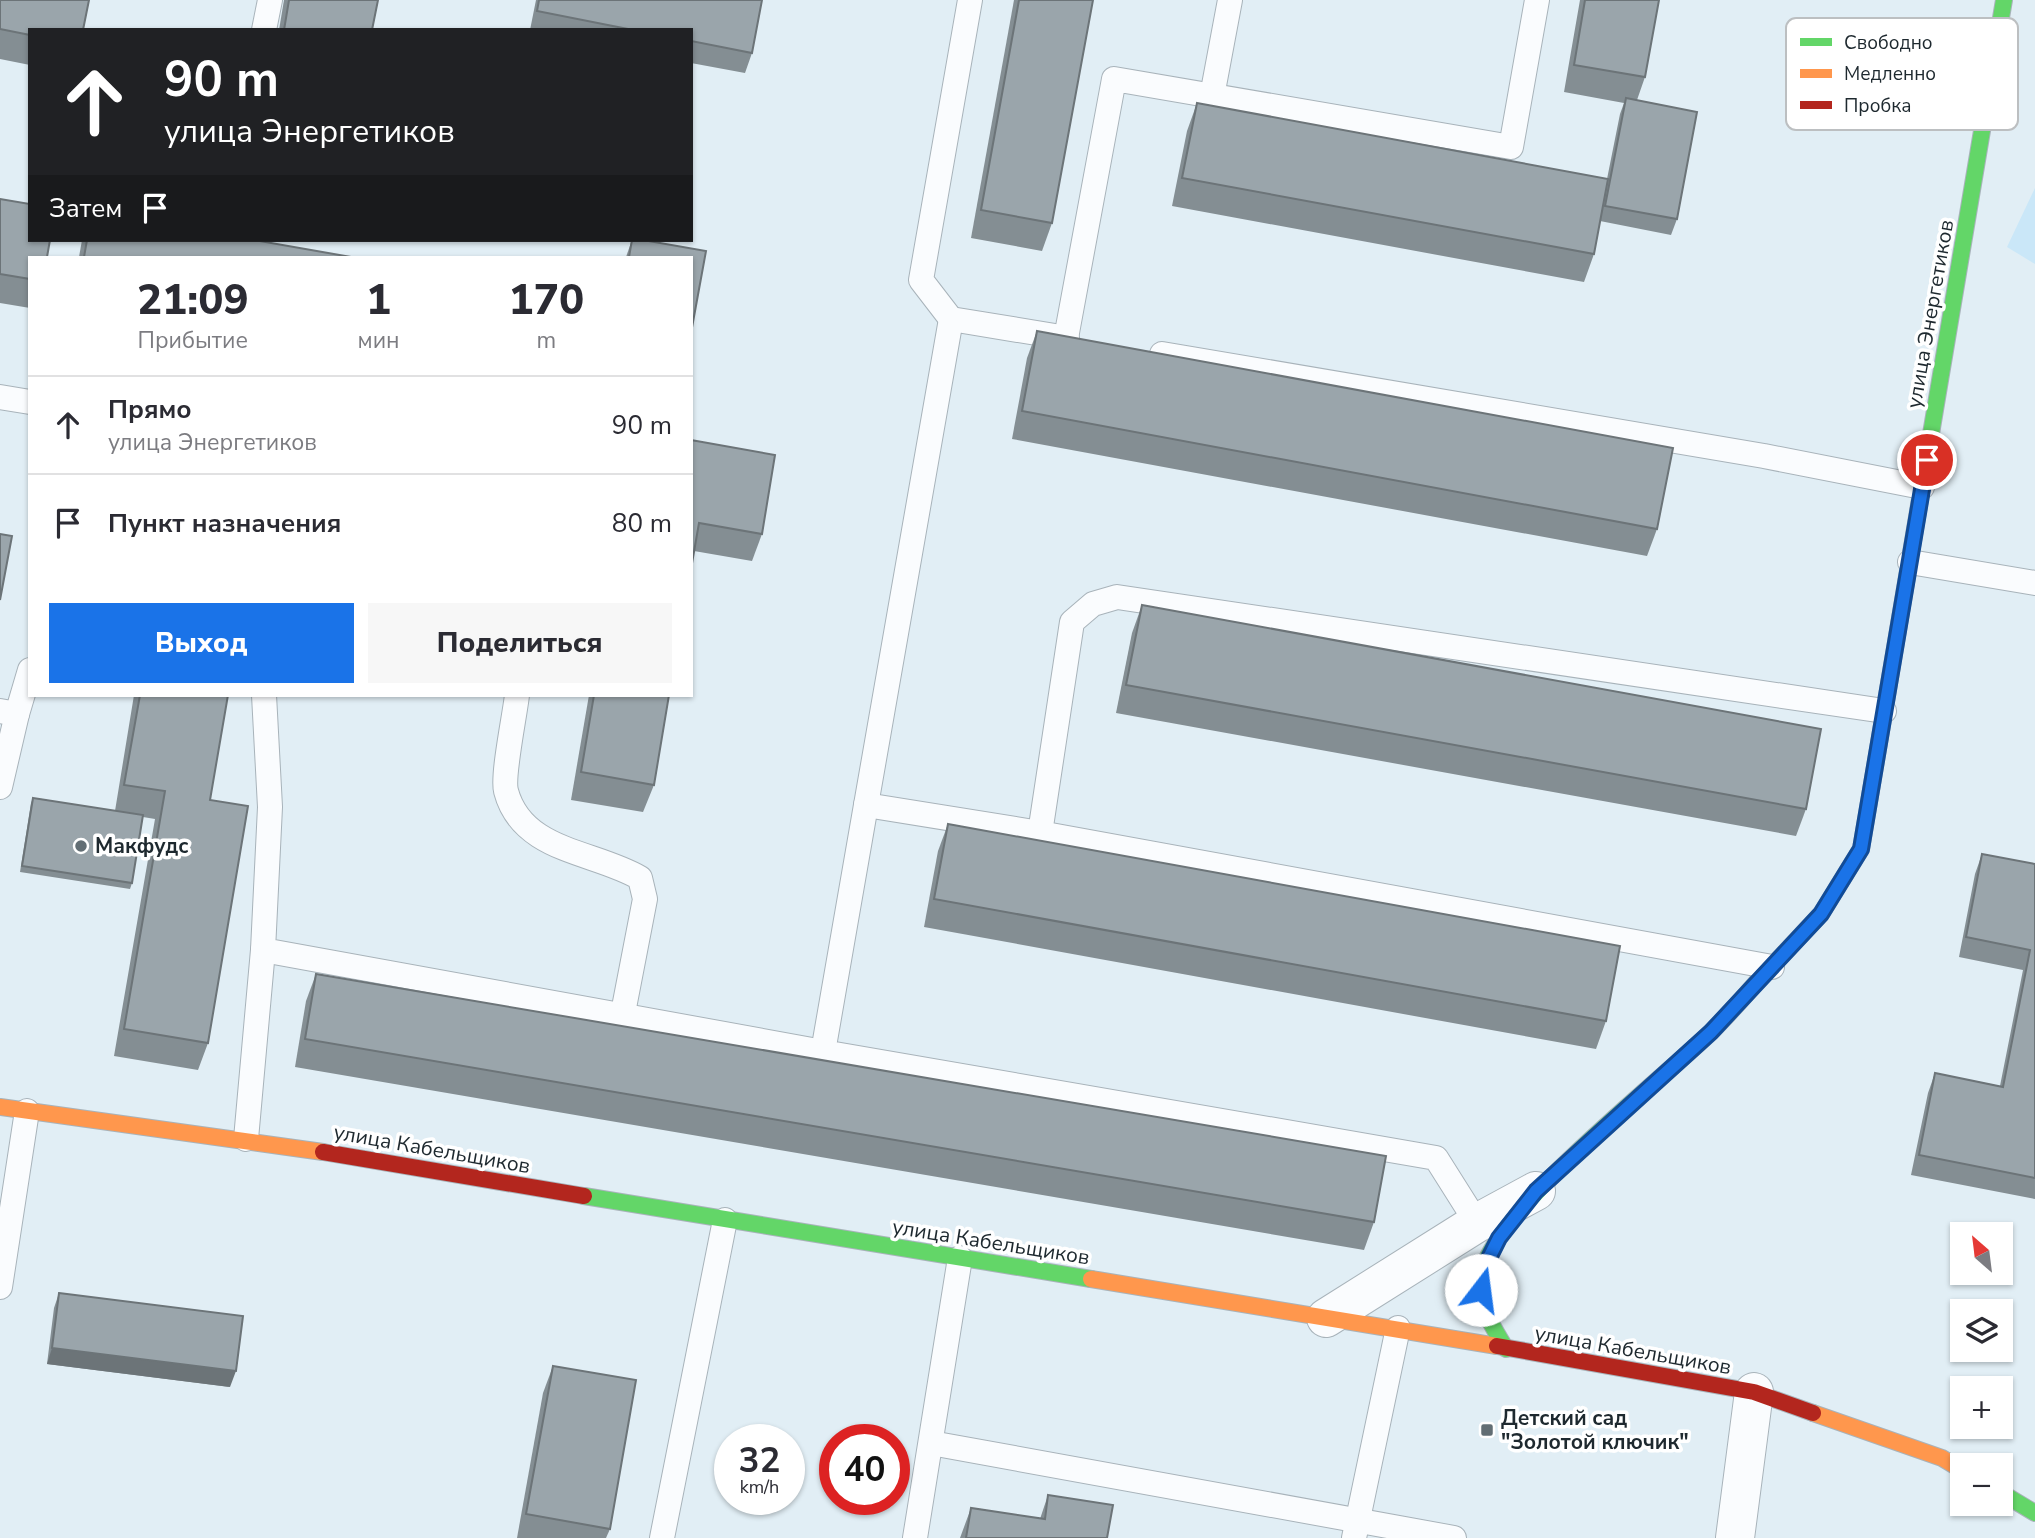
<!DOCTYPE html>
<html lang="ru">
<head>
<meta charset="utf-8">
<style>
  :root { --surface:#fff; --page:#f7f7f7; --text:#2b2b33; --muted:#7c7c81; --line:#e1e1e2; --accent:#1a73e8 }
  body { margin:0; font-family:"Nunito Sans",sans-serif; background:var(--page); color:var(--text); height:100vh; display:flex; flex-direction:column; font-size:26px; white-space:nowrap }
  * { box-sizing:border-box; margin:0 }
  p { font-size:23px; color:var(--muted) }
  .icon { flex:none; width:38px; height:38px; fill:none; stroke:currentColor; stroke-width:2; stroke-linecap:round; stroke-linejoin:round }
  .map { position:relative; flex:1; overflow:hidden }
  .side { position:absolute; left:28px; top:256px; width:665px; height:441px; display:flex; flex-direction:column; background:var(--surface); border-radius:0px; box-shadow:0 2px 5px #0004 }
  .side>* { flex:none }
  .hud { position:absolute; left:28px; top:28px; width:665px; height:214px; border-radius:0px; box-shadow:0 2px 5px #0004; background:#202124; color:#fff; overflow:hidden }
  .needle { width:46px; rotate:332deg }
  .buttons { position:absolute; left:1950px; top:1222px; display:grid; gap:14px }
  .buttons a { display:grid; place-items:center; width:63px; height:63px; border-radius:0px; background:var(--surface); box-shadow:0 2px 5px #0004; font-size:35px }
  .speed { position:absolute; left:714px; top:1424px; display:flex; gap:14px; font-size:35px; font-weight:700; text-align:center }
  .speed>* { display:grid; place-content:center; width:91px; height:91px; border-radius:50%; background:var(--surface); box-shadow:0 2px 5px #0004; line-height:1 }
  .speed small { font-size:18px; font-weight:400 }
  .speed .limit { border:10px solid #d22; background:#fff; color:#111 }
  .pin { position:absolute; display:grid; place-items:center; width:60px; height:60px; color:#fff; margin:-30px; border:4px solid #fff; border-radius:50%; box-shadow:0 2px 7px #0007 }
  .me { position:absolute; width:77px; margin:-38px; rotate:15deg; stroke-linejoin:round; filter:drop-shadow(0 0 5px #0008) }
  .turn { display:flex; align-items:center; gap:24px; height:147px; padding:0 21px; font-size:32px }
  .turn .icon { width:91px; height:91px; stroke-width:2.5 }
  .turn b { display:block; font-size:49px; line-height:60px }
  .then { display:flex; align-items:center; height:66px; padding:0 21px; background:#0003; gap:14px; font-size:26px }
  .eta { display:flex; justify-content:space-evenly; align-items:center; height:119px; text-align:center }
  .eta b { font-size:42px; font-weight:800; line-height:49px }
  .button { display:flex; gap:14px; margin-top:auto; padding:14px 21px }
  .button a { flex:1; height:80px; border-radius:0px; background:var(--accent); color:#fff; font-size:28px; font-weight:800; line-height:80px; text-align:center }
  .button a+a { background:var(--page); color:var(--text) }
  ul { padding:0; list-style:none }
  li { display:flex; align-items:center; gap:21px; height:98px; padding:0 21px; border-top:2px solid var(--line) }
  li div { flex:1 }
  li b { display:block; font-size:26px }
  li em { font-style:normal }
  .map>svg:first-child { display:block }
  .green { fill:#cae7f8 }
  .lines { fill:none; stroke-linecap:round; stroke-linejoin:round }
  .lane-casing { stroke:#a8b3ba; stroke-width:26 }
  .street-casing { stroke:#a8b3ba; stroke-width:40 }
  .fast-casing { stroke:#a8b3ba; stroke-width:18 }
  .slow-casing { stroke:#a8b3ba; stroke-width:18 }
  .jam-casing { stroke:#a8b3ba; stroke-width:18 }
  .lane { stroke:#fafcfe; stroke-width:24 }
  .street { stroke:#fafcfe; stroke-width:38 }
  .fast { stroke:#63d668; stroke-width:16 }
  .slow { stroke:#ff974d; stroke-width:16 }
  .jam { stroke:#b3261e; stroke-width:16 }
  .wall { fill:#848e93 }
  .shaded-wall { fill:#6c7478 }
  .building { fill:#9aa5ab; stroke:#6c7478; stroke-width:2 }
  .route-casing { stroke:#114b97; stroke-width:18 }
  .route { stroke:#1a73e8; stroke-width:12 }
  .poi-dot { fill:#626e74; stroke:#fff; stroke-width:2.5 }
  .labels { text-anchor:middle; stroke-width:7; stroke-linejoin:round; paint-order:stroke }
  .street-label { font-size:21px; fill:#1e292f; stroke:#fff }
  .poi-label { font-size:21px; font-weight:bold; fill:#1e292f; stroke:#fff; text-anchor:start }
  .key { fill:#fff; stroke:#bcbfc1; stroke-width:2 }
  .key-label { font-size:19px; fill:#1e292f }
</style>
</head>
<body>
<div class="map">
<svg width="2035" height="1538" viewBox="0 0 2035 1538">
  <rect width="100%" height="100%" fill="#e1eef5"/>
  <!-- green -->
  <polygon class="green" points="2035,188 2035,264 2007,247"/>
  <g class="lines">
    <!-- lane casing -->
    <g class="lane-casing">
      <g id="lane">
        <polyline points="264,30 270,0"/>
        <polyline points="1212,96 1230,0"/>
        <polyline points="951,319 921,280 970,0"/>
        <polyline points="1066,338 1114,79 1511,147 1537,0"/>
        <polyline points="1067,338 951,319 866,805 1040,833 1772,967"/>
        <polyline points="1162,354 1764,456 1922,487"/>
        <polyline points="0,397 30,402"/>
        <polyline points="1910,562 2035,583"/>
        <polyline points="264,695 270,807 263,950 823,1052"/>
        <path d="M 517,695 C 515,714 502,776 506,791 C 522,852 594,851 640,878 L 645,899 L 622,1018"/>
        <polyline points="0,711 17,714 0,787"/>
        <polyline points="17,714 30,670"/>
        <polyline points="866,805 823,1052 1436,1158 1477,1223"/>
        <polyline points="1040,833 1072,622 1093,604 1117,597 1884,711"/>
        <polyline points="246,1139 263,950"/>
        <polyline points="0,1287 27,1111"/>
        <polyline points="931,1443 1454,1538"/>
        <polyline points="662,1538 725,1220"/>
        <polyline points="915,1538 960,1258"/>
        <polyline points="1354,1538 1398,1328"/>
      </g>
    </g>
    <!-- street casing -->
    <g class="street-casing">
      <g id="street">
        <polyline points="1326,1318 1477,1223 1536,1191"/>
        <polyline points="1735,1538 1754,1392"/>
      </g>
    </g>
    <!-- fast casing -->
    <g class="fast-casing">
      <g id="fast">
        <polyline points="1880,737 2004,0"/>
        <polyline points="584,1196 1091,1279"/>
        <path d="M 1506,1349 C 1492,1325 1477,1305 1481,1276 C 1491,1213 1659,1082 1709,1034 C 1726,1018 1741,1000 1756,983"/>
        <polyline points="2000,1492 2035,1513"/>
      </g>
    </g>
    <!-- slow casing -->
    <g class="slow-casing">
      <g id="slow">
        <polyline points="0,1107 323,1152"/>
        <polyline points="1091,1279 1497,1346"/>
        <polyline points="1813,1413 1942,1458 1962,1470"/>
      </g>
    </g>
    <!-- jam casing -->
    <g class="jam-casing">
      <g id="jam">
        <polyline points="1756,983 1821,914 1861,849 1880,737"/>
        <polyline points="323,1152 584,1196"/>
        <polyline points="1497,1346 1754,1392 1813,1413"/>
      </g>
    </g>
    <!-- lane -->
    <use href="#lane" class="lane"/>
    <!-- street -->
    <use href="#street" class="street"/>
    <!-- fast -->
    <use href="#fast" class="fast"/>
    <!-- slow -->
    <use href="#slow" class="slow"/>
    <!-- jam -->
    <use href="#jam" class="jam"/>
  </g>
  <!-- wall -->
  <g class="wall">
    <polygon points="0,0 30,30 30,65 0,59"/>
    <polygon points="284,0 378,0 372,30 279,30"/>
    <polygon points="536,0 762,0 752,53 745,73 691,63 691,30 530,30"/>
    <polygon points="1014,0 1093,0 1052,223 1042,251 971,238"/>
    <polygon points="1580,0 1659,0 1645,77 1637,100 1677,219 1671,235 1600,221 1594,254 1584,282 1172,206 1187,131 1197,103 1607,179 1620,114 1624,103 1564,92"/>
    <polygon points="0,199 30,257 30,308 0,303"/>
    <polygon points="82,240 254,240 351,257 79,257"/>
    <polygon points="632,240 691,257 626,257"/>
    <polygon points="1037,331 1657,529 1647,556 1012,439 1027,358"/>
    <polygon points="691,440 762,534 752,561 694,551"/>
    <polygon points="1142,605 1806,809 1796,836 1116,713 1132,633"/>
    <polygon points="134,695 228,695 210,800 208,1043 198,1070 114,1056 155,819 143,817 132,883 130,889 20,872 31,803 33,798 115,811"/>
    <polygon points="589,695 669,695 654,785 643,812 571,800"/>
    <polygon points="948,824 1606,1021 1596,1049 924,927 938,851"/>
    <polygon points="1982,854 2035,864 2035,1199 1911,1175 1928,1093 1935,1073 2000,1086 2023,970 1959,957 1975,874"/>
    <polygon points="316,974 1374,1222 1364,1250 295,1067 306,1001"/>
    <polygon points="59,1293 230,1387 47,1364 54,1308"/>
    <polygon points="553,1366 610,1529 606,1538 517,1538 543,1393"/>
    <polygon points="1048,1495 1107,1538 960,1538 971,1508 1040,1519"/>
  </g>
  <!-- shaded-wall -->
  <polygon class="shaded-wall" points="52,1348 236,1371 230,1387 47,1364"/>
  <!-- building -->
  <g class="building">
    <polygon points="0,0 89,0 83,30 30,30 30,35 0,29"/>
    <polygon points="289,0 378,0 372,30 284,30"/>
    <polygon points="539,0 762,0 752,53 691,41 691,30 633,30 537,11"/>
    <polygon points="1019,0 1093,0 1052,223 981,210"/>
    <polygon points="1585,0 1659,0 1645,77 1574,65"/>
    <polygon points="1626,98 1697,112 1677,219 1605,206"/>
    <polygon points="1197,103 1608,179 1594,254 1182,178"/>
    <polygon points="0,199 30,204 30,240 50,240 47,257 30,257 30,279 0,274"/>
    <polygon points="87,240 254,240 351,257 84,257"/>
    <polygon points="632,240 643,240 706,251 691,333 691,257 629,257"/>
    <polygon points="1037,331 1673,448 1657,529 1022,411"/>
    <polygon points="691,440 775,455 762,534 699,523 691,569"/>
    <polygon points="0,534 12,536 0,600"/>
    <polygon points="1142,605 1821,729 1806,809 1126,685"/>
    <polygon points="140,695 228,695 210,800 248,806 208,1043 124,1029 165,791 124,785"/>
    <polygon points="594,695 669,695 654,785 581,772"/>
    <polygon points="33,798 143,815 132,883 22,866"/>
    <polygon points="948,824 1620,946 1606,1021 934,899"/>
    <polygon points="1982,854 2035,864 2035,1178 1919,1155 1935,1073 2003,1087 2030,950 1966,937"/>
    <polygon points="316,974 1386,1156 1374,1222 305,1039"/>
    <polygon points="59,1293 243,1316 236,1371 52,1348"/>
    <polygon points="553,1366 636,1380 610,1529 526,1514"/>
    <polygon points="1048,1495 1113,1505 1107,1538 966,1538 971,1508 1045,1519"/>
  </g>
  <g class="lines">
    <!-- route casing -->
    <g class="route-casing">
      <polyline id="route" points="1481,1290 1481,1274 1499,1238 1536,1191 1711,1032 1821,914 1861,849 1927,460"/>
    </g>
    <!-- route -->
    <use href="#route" class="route"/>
  </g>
  <!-- markers -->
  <g class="poi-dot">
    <circle cx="81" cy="846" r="7"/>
    <rect x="1480" y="1423" width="14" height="14" rx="3.5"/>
  </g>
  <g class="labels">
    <!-- street labels -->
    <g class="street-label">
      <text transform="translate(1930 314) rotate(-80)" y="7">улица Энергетиков</text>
      <text transform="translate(432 1149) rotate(10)" y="7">улица Кабельщиков</text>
      <text transform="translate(991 1242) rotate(9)" y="7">улица Кабельщиков</text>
      <text transform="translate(1633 1350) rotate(10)" y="7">улица Кабельщиков</text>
    </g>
    <!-- poi labels -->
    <g class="poi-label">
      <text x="95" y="853">Макфудс</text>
      <text x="1501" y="1425">Детский сад<tspan x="1501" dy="24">"Золотой ключик"</tspan></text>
    </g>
  </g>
  <!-- legend -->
  <rect x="1786" y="18" width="232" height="112" rx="10" class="key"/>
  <rect x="1800" y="38" width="32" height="8" fill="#63d668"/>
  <rect x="1800" y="69" width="32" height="9" fill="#ff974d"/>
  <rect x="1800" y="101" width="32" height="8" fill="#b3261e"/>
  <g class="key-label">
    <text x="1844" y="49">Свободно</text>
    <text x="1844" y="80">Медленно</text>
    <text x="1844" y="112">Пробка</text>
  </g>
</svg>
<div class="buttons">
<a><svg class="needle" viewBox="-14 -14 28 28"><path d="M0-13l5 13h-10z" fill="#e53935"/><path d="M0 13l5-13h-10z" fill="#7c7c81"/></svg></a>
<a><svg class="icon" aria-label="layers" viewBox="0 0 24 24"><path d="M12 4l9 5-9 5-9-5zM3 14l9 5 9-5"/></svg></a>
<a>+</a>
<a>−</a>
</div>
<div class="speed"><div>32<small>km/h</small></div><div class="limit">40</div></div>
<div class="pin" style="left:1927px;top:460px;background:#d93025"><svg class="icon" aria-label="arrive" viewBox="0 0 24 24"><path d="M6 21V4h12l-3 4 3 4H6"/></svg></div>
<svg class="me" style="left:1481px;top:1290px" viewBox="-20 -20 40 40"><circle r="19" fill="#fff"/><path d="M0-13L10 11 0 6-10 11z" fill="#1a73e8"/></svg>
<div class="hud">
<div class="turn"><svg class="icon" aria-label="ahead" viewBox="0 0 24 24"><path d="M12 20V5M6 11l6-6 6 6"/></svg><div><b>90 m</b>улица Энергетиков</div></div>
<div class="then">Затем<svg class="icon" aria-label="arrive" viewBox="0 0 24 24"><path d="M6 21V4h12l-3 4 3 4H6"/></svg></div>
</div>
<section class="side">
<div class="eta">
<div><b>21:09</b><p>Прибытие</p></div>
<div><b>1</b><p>мин</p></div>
<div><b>170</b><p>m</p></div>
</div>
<ul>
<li><svg class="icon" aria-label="ahead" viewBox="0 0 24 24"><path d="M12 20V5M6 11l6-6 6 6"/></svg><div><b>Прямо</b><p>улица Энергетиков</p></div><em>90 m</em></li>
<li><svg class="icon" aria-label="arrive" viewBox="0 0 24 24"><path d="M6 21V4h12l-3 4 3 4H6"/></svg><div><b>Пункт назначения</b></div><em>80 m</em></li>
</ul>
<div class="button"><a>Выход</a><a>Поделиться</a></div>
</section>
</div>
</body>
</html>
